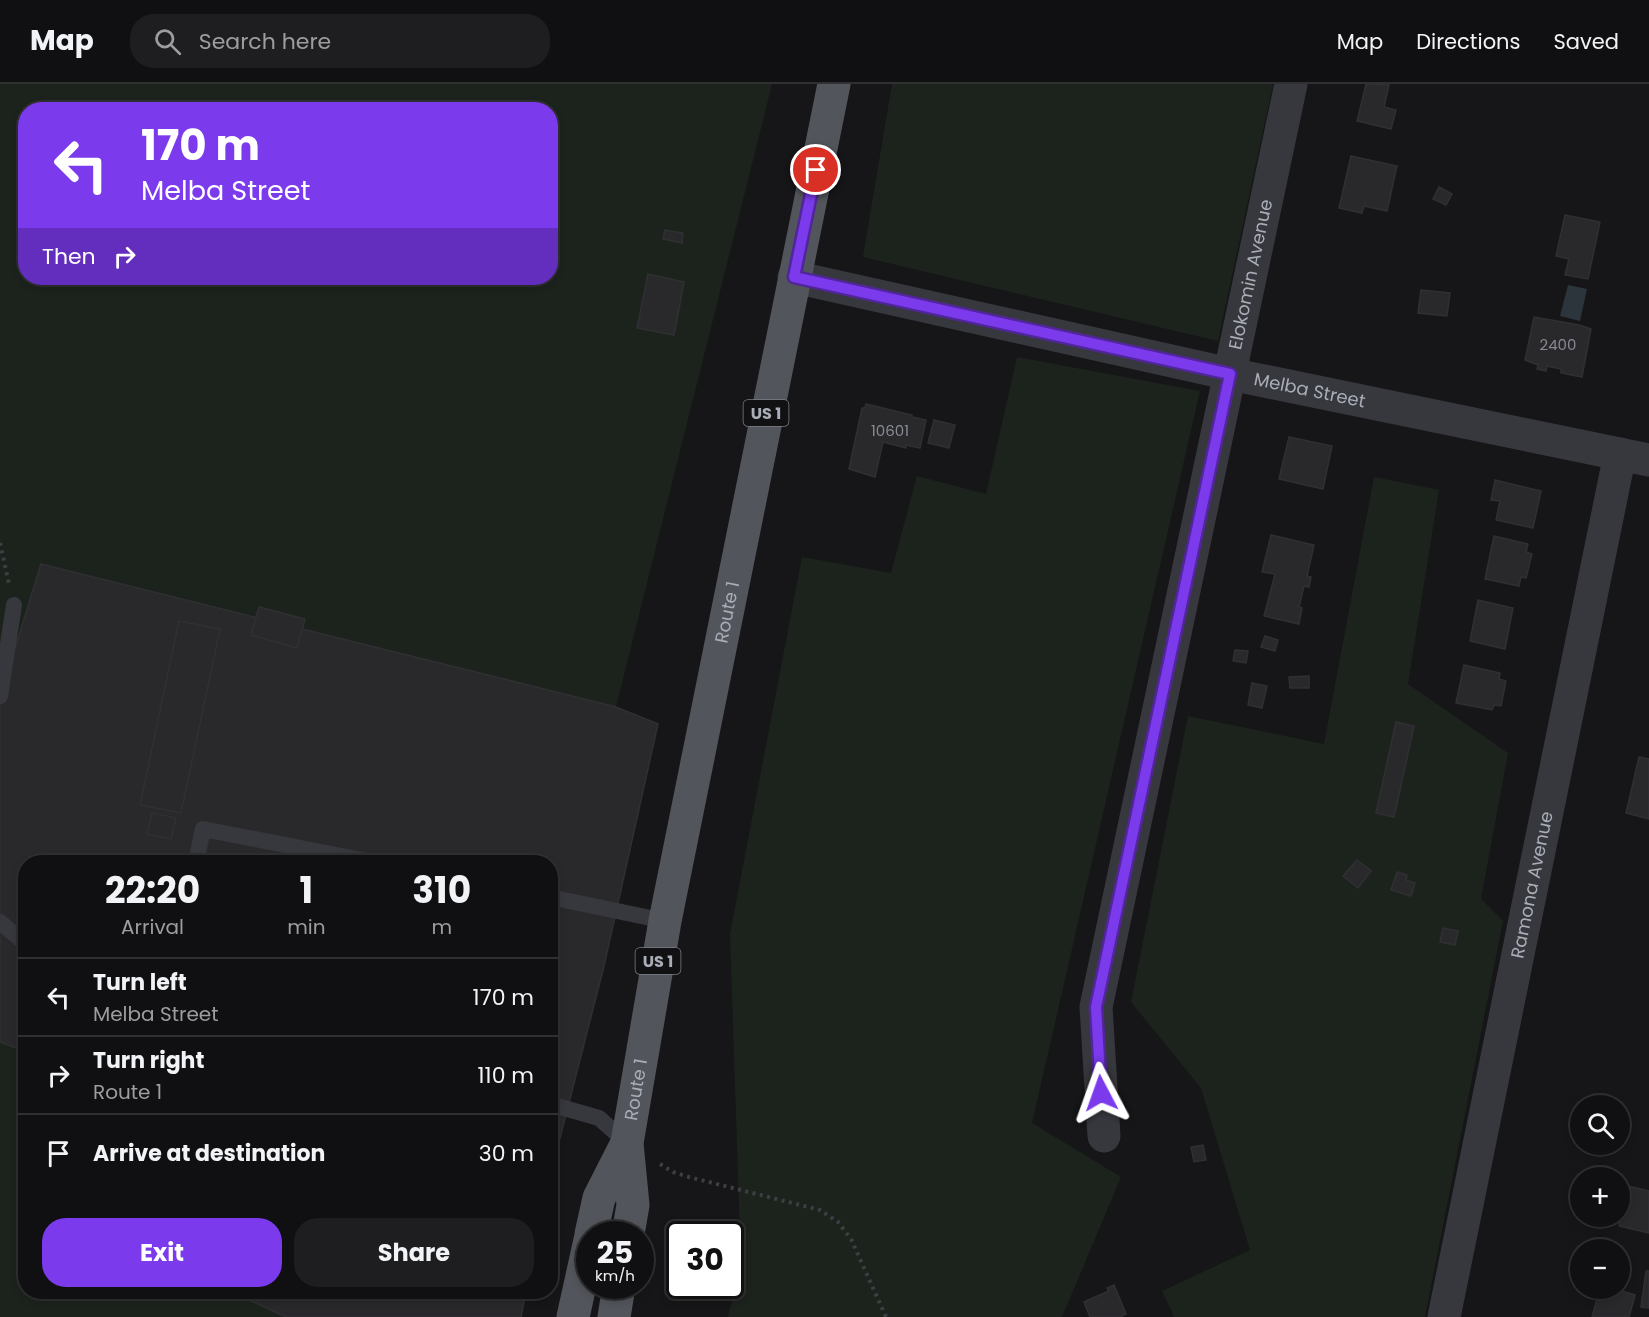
<!DOCTYPE html>
<html lang="en">
<head>
<meta charset="utf-8">
<style>
  :root { --surface:#101012; --page:#1e1e20; --text:#f1f3f6; --muted:#9c9d9f; --line:#303032; --accent:#7c3aed }
  body { margin:0; font-family:Poppins,sans-serif; background:var(--page); color:var(--text); height:100vh; display:flex; flex-direction:column; font-size:22px; white-space:nowrap }
  * { box-sizing:border-box; margin:0 }
  p { font-size:20px; color:var(--muted) }
  .icon { flex:none; width:33px; height:33px; fill:none; stroke:currentColor; stroke-width:2; stroke-linecap:round; stroke-linejoin:round }
  .map { position:relative; flex:1; overflow:hidden }
  .side { position:absolute; left:18px; top:771px; width:540px; height:444px; display:flex; flex-direction:column; background:var(--surface); border-radius:24px; box-shadow:0 3px 9px #0003,0 0 0 2px var(--line) }
  .side>* { flex:none }
  .banner { position:absolute; left:18px; top:18px; width:540px; height:183px; border-radius:24px; box-shadow:0 3px 9px #0003,0 0 0 2px var(--line); background:#7c3aed; color:#fff; overflow:hidden }
  .fabs { position:absolute; left:1570px; top:1011px; display:grid; gap:12px }
  .fabs a { display:grid; place-items:center; width:60px; height:60px; border-radius:50%; background:var(--surface); box-shadow:0 3px 9px #0003,0 0 0 2px var(--line); font-size:30px }
  .speed { position:absolute; left:576px; top:1137px; display:flex; gap:12px; font-size:30px; font-weight:700; text-align:center }
  .speed>* { display:grid; place-content:center; width:78px; height:78px; border-radius:50%; background:var(--surface); box-shadow:0 3px 9px #0003,0 0 0 2px var(--line); line-height:1 }
  .speed small { font-size:15px; font-weight:400 }
  .speed .limit { border:3px solid #111; border-radius:9px; background:#fff; color:#111 }
  .pin { position:absolute; display:grid; place-items:center; width:51px; height:51px; color:#fff; margin:-26px; border:3px solid #fff; border-radius:50%; box-shadow:0 2px 6px #0007 }
  .me { position:absolute; width:66px; margin:-33px; rotate:356deg; stroke-linejoin:round; filter:drop-shadow(0 0 4px #0008) }
  .turn { display:flex; align-items:center; gap:21px; height:126px; padding:0 24px; font-size:27px }
  .turn .icon { width:78px; height:78px; stroke-width:2.5 }
  .turn b { display:block; font-size:42px; line-height:51px }
  .then { display:flex; align-items:center; height:57px; padding:0 24px; background:#0003; gap:12px; font-size:22px }
  .eta { display:flex; justify-content:space-evenly; align-items:center; height:102px; text-align:center }
  .eta b { font-size:36px; font-weight:700; line-height:42px }
  .primary-button { display:flex; gap:12px; margin-top:auto; padding:12px 24px }
  .primary-button a { flex:1; height:69px; border-radius:24px; background:var(--accent); color:#fff; font-size:24px; font-weight:700; line-height:69px; text-align:center }
  .primary-button a+a { background:var(--page); color:var(--text) }
  ul { padding:0; list-style:none }
  li { display:flex; align-items:center; gap:18px; height:78px; padding:0 24px; border-top:2px solid var(--line) }
  li div { flex:1 }
  li b { display:block; font-size:22px }
  li em { font-style:normal }
  header { display:flex; align-items:center; gap:36px; box-sizing:border-box; height:84px; padding:0 30px; background:var(--surface); border-bottom:2px solid var(--line) }
  header strong { font-size:28px }
  nav { display:flex; gap:33px; margin-inline-start:auto; font-size:21px }
  .search { width:420px; height:54px; background:var(--page); display:flex; align-items:center; gap:15px; box-sizing:border-box; padding:0 21px; border-radius:24px; color:var(--muted); font-size:22px }
  .map>svg:first-child { display:block }
  .green { fill:#1c231d; fill-rule:evenodd }
  .water { fill:#2c353c }
  .building { fill:#29292c; stroke:#303034; stroke-width:1.5 }
  .lines { fill:none; stroke-linecap:round; stroke-linejoin:round }
  .path { stroke:#3d3f44; stroke-width:4; stroke-dasharray:3 4.5; stroke-linecap:butt }
  .service { stroke:#37383d; stroke-width:16 }
  .minor { stroke:#37383d; stroke-width:33 }
  .primary { stroke:#53555c; stroke-width:33 }
  .route-casing { stroke:#51269a; stroke-width:15 }
  .route { stroke:#7c3aed; stroke-width:10 }
  .labels { text-anchor:middle; stroke-width:6; stroke-linejoin:round; paint-order:stroke }
  .number-label { font-size:15px; fill:#888b94 }
  .shield { fill:#111113; stroke:#7b7e86; stroke-width:1.5 }
  .shield-label { font-size:16px; font-weight:bold; fill:#a8adb8 }
  .street-label { font-size:18px; fill:#a8adb8; stroke:#111113 }
</style>
</head>
<body>
<header>
<strong>Map</strong>
<div class="search"><svg class="icon" aria-label="search" viewBox="0 0 24 24"><circle cx="10" cy="10" r="6"/><path d="M15 15l6 6"/></svg>Search here</div>
<nav><a>Map</a><a>Directions</a><a>Saved</a></nav>
</header>
<div class="map">
<svg width="1649" height="1233" viewBox="0 0 1649 1233">
  <rect width="100%" height="100%" fill="#161618"/>
  <!-- green -->
  <g class="green">
    <path d="M 0,0 L 772,0 L 616,623 L 42,480 L 0,613 ZM 26,26 L 550,26 L 550,194 L 26,194 Z"/>
    <polygon points="892,0 1273,0 1218,257 863,173"/>
    <polygon points="1017,273 1200,307 1032,1039 1121,1093 1062,1233 728,1233 741,1181 730,850 802,473 891,489 917,392 986,410"/>
    <polygon points="1374,393 1439,406 1408,600 1508,669 1481,815 1503,837 1425,1233 1174,1233 1162,1207 1250,1166 1201,1004 1131,918 1188,632 1324,660"/>
    <polygon points="0,958 25,968 26,1208 232,1208 286,1233 0,1233"/>
  </g>
  <!-- water -->
  <polygon class="water" points="1568,201 1587,205 1580,237 1560,232"/>
  <!-- building -->
  <g class="building">
    <polygon points="1366,0 1389,1 1384,23 1396,26 1391,45 1357,37"/>
    <polygon points="1351,72 1397,82 1387,127 1364,122 1362,129 1339,124"/>
    <polygon points="1439,103 1452,110 1446,121 1433,115"/>
    <polygon points="1565,131 1600,138 1588,195 1565,191 1569,175 1556,172"/>
    <polygon points="665,146 683,149 682,159 663,155"/>
    <polygon points="648,190 684,198 674,251 637,244"/>
    <polygon points="1421,206 1450,209 1447,232 1418,229"/>
    <polygon points="1534,233 1579,241 1591,245 1582,293 1561,289 1561,285 1547,282 1546,287 1537,285 1538,281 1525,276"/>
    <polygon points="866,320 912,331 912,333 926,336 920,364 906,361 906,364 883,358 875,393 849,385 862,324 865,324"/>
    <polygon points="934,336 955,341 949,364 928,359"/>
    <polygon points="1289,353 1332,362 1323,405 1279,395"/>
    <polygon points="1495,396 1541,407 1533,444 1496,436 1500,417 1491,416"/>
    <polygon points="1271,451 1314,461 1307,492 1311,493 1309,503 1304,502 1299,523 1302,524 1299,540 1264,532 1275,490 1262,488"/>
    <polygon points="1494,452 1528,460 1526,468 1532,470 1526,494 1521,493 1519,502 1485,495"/>
    <polygon points="41,480 616,623 658,640 604,882 550,1093 550,778 26,778 26,968 0,958 0,613"/>
    <polygon points="1478,516 1513,524 1505,565 1470,557"/>
    <polygon points="259,523 305,535 297,564 251,551"/>
    <polygon points="179,537 220,545 181,729 140,721"/>
    <polygon points="1265,552 1278,556 1275,567 1261,563"/>
    <polygon points="1235,566 1248,567 1246,579 1233,577"/>
    <polygon points="1464,581 1500,589 1499,595 1506,597 1501,622 1494,621 1492,626 1456,619"/>
    <polygon points="1309,592 1309,604 1290,604 1289,593"/>
    <polygon points="1252,599 1267,602 1262,624 1248,621"/>
    <polygon points="1396,638 1414,642 1394,733 1376,729"/>
    <polygon points="1639,673 1649,675 1649,735 1626,729"/>
    <polygon points="152,729 176,734 171,755 147,750"/>
    <polygon points="1357,776 1371,787 1358,804 1343,792"/>
    <polygon points="1397,788 1407,791 1406,796 1415,799 1411,812 1391,806"/>
    <polygon points="1443,844 1458,847 1455,861 1440,858"/>
    <polygon points="1203,1061 1206,1076 1194,1078 1191,1063"/>
    <polygon points="1628,1102 1649,1107 1649,1149 1619,1142"/>
    <polygon points="1646,1187 1649,1187 1649,1224 1641,1223"/>
    <polygon points="1114,1201 1126,1230 1120,1233 1090,1233 1084,1218 1109,1207 1107,1204"/>
    <polygon points="1600,1204 1613,1204 1635,1211 1629,1233 1592,1233"/>
    <polygon points="232,1208 526,1208 521,1233 286,1233"/>
  </g>
  <g class="lines">
    <!-- path -->
    <g class="path">
      <polyline points="0,459 9,500"/>
      <polyline points="660,1080 673,1088 689,1093 820,1126 838,1138 851,1155 886,1233"/>
    </g>
    <!-- service -->
    <g class="service">
      <polyline points="0,612 14,521"/>
      <polyline points="196,778 203,745 372,778"/>
      <polyline points="550,813 665,837"/>
      <polyline points="0,838 26,860"/>
      <polyline points="550,1020 599,1034 627,1059"/>
    </g>
    <!-- minor -->
    <g class="minor">
      <path id="s1" d="M 794,193 L 1230,290 L 1649,376"/>
      <path id="s2" d="M 1104,1052 L 1096,923 L 1291,0"/>
      <path id="s3" d="M 1444,1233 L 1620,370"/>
    </g>
    <!-- primary -->
    <g class="primary">
      <polyline points="591,1150 599,1114 627,1059"/>
      <path id="s4" d="M 628,1150 L 633,1121 L 627,1059 L 665,837 L 834,0"/>
      <polyline points="573,1233 590,1156"/>
      <polyline points="614,1233 619,1202"/>
    </g>
  </g>
  <g class="lines">
    <!-- route casing -->
    <g class="route-casing">
      <polyline id="route" points="816,86 794,193 1230,290 1096,923 1101,1009"/>
    </g>
    <!-- route -->
    <use href="#route" class="route"/>
  </g>
  <g class="labels">
    <!-- number labels -->
    <g class="number-label">
      <text x="1558" y="266">2400</text>
      <text x="890" y="352">10601</text>
    </g>
    <!-- shield labels -->
    <g class="shield">
      <rect x="743.5" y="316" width="45" height="26" rx="4.5"/>
      <rect x="635.5" y="864" width="45" height="26" rx="4.5"/>
    </g>
    <g class="shield-label">
      <text x="766" y="335">US 1</text>
      <text x="658" y="883">US 1</text>
    </g>
    <!-- street labels -->
    <g class="street-label">
      <text dy="6" stroke="none"><textPath href="#s2" startOffset="878">Elokomin Avenue</textPath></text>
      <text dy="6" stroke="none"><textPath href="#s1" startOffset="528">Melba Street</textPath></text>
      <text dy="6" stroke="none"><textPath href="#s4" startOffset="632">Route 1</textPath></text>
      <text dy="6" stroke="none"><textPath href="#s3" startOffset="441">Ramona Avenue</textPath></text>
      <text dy="6" stroke="none"><textPath href="#s4" startOffset="146">Route 1</textPath></text>
    </g>
  </g>
</svg>
<div class="fabs">
<a><svg class="icon" aria-label="search" viewBox="0 0 24 24"><circle cx="10" cy="10" r="6"/><path d="M15 15l6 6"/></svg></a>
<a>+</a>
<a>−</a>
</div>
<div class="speed"><div>25<small>km/h</small></div><div class="limit">30</div></div>
<div class="pin" style="left:816px;top:86px;background:#d93025"><svg class="icon" aria-label="arrive" viewBox="0 0 24 24"><path d="M6 21V4h12l-3 4 3 4H6"/></svg></div>
<svg class="me" style="left:1101px;top:1009px" viewBox="-20 -20 40 40"><path d="M0-17L14 15 0 8-14 15z" fill="#7c3aed" stroke="#fff" stroke-width="4"/></svg>
<div class="banner">
<div class="turn"><svg class="icon" aria-label="left" viewBox="0 0 24 24"><path d="M17 20v-9H6M10 6l-5 5 5 5"/></svg><div><b>170 m</b>Melba Street</div></div>
<div class="then">Then<svg class="icon" aria-label="right" viewBox="0 0 24 24"><path d="M7 20v-9h11M14 6l5 5-5 5"/></svg></div>
</div>
<section class="side">
<div class="eta">
<div><b>22:20</b><p>Arrival</p></div>
<div><b>1</b><p>min</p></div>
<div><b>310</b><p>m</p></div>
</div>
<ul>
<li><svg class="icon" aria-label="left" viewBox="0 0 24 24"><path d="M17 20v-9H6M10 6l-5 5 5 5"/></svg><div><b>Turn left</b><p>Melba Street</p></div><em>170 m</em></li>
<li><svg class="icon" aria-label="right" viewBox="0 0 24 24"><path d="M7 20v-9h11M14 6l5 5-5 5"/></svg><div><b>Turn right</b><p>Route 1</p></div><em>110 m</em></li>
<li><svg class="icon" aria-label="arrive" viewBox="0 0 24 24"><path d="M6 21V4h12l-3 4 3 4H6"/></svg><div><b>Arrive at destination</b></div><em>30 m</em></li>
</ul>
<div class="primary-button"><a>Exit</a><a>Share</a></div>
</section>
</div>
</body>
</html>
